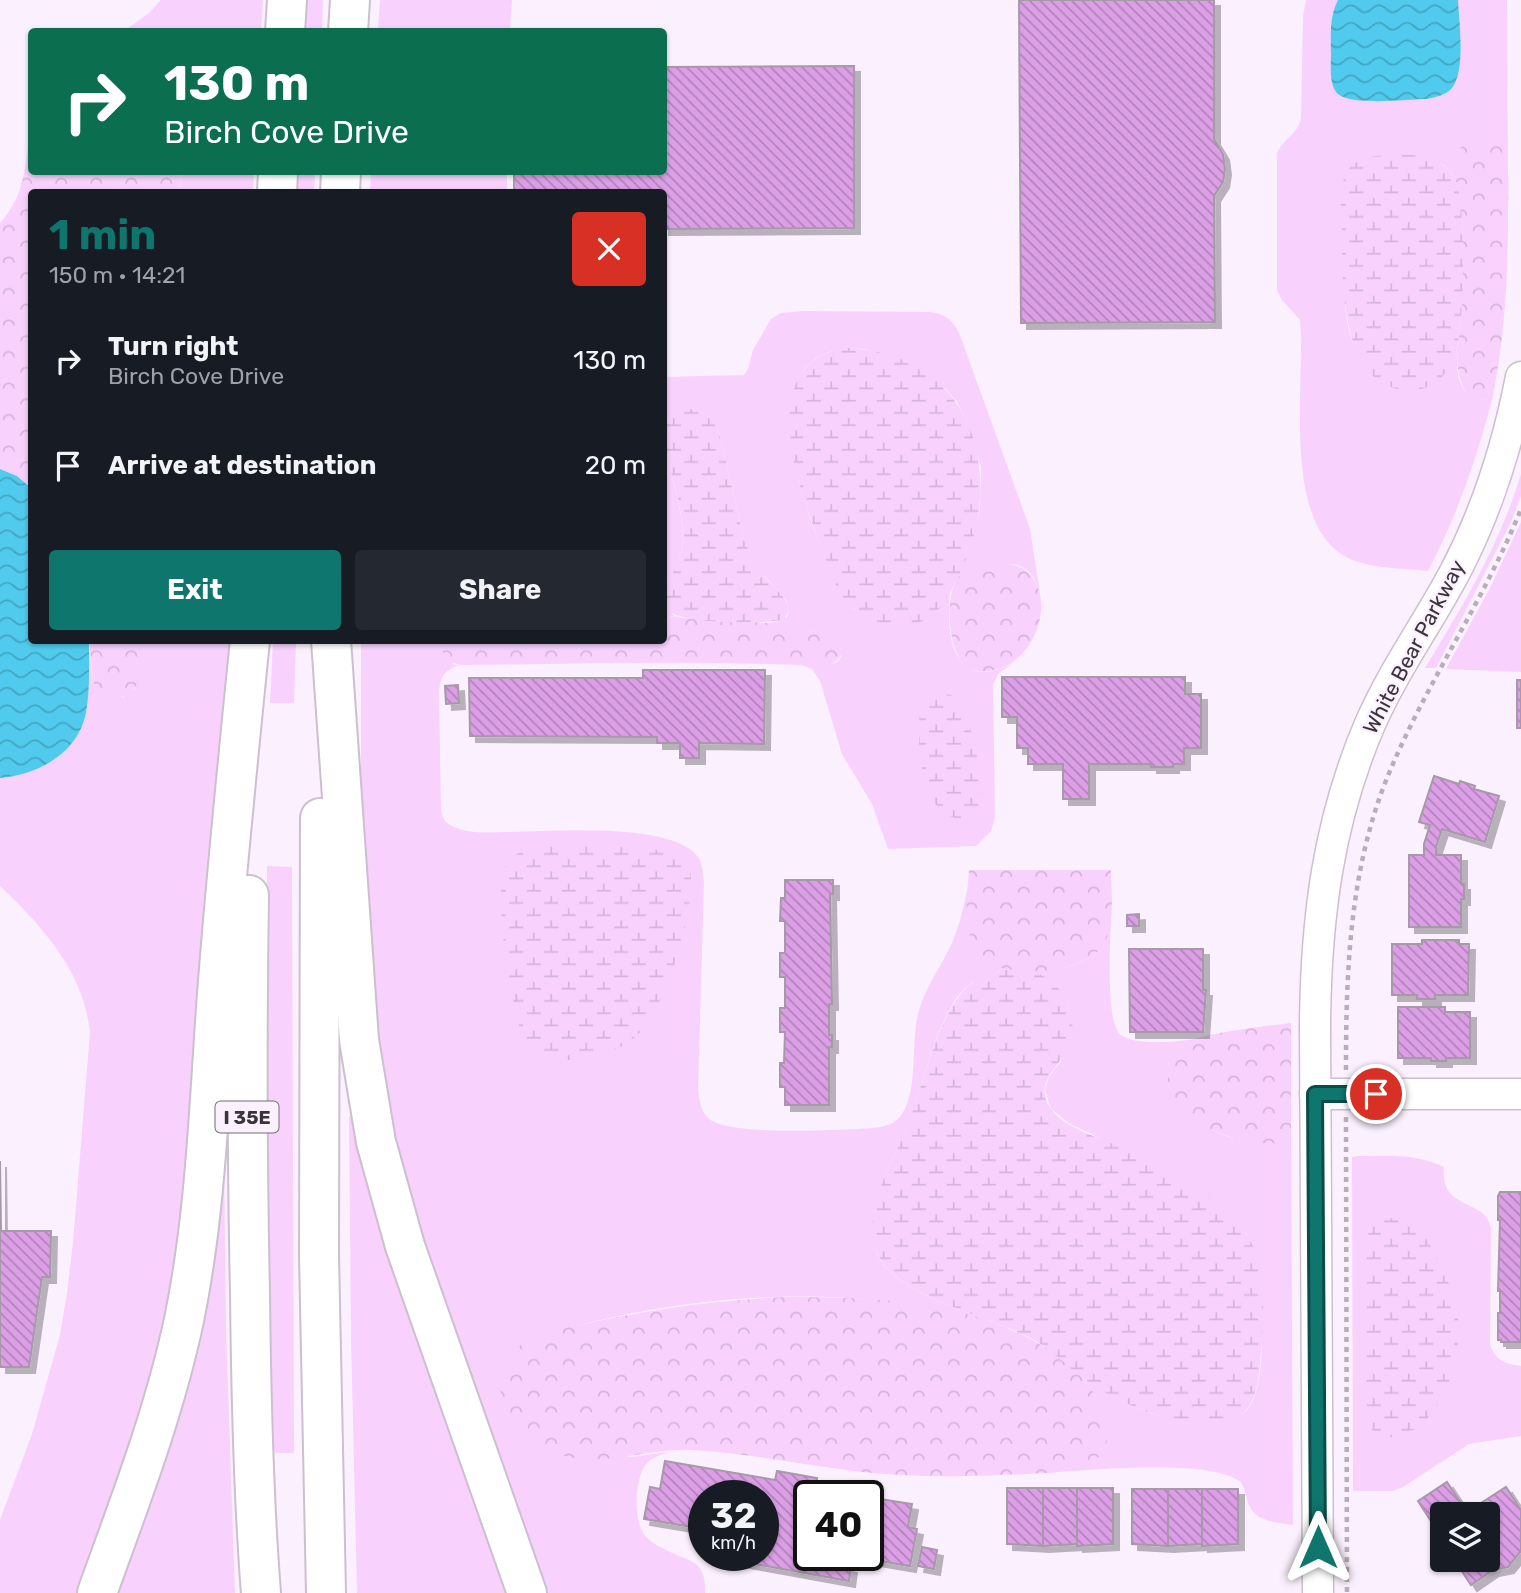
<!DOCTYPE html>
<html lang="en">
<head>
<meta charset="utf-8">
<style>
  :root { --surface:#171b24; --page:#242831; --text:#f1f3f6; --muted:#9ea1a6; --accent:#0f766e }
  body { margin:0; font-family:Rubik,sans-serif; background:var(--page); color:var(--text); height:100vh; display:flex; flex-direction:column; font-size:26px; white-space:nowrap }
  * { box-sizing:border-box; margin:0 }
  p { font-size:23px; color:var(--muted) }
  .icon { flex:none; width:38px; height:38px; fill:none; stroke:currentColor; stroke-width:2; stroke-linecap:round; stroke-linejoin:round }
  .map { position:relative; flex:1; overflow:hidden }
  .drawer { position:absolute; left:28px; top:189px; width:639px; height:455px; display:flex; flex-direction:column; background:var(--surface); border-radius:7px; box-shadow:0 2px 5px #0004 }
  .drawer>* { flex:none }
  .guide { position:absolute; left:28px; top:28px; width:639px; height:147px; border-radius:7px; box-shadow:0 2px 5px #0004; background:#0b6e4f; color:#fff; overflow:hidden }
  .controls { position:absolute; left:1430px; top:1502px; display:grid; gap:14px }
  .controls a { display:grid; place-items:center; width:70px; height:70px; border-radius:7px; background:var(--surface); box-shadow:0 2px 5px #0004; font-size:35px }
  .speed { position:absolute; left:688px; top:1480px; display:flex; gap:14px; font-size:35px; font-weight:700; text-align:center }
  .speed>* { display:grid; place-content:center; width:91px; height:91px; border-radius:50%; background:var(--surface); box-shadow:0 2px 5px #0004; line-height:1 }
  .speed small { font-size:18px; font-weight:400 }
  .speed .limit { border:4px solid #111; border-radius:10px; background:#fff; color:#111 }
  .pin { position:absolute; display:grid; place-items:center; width:60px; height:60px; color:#fff; margin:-30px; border:4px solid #fff; border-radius:50%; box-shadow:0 2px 7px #0007 }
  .me { position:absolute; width:77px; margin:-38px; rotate:0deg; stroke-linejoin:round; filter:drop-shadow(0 0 5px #0008) }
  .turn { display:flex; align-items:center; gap:24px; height:147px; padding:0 21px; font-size:32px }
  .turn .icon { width:91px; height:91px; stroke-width:2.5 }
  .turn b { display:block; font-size:49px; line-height:60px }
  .round { display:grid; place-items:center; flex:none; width:74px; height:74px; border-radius:7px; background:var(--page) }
  .headline { display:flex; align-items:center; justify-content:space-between; height:119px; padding:0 21px }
  h1 { font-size:42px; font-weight:700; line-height:52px; color:var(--accent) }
  .button { display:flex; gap:14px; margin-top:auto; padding:14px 21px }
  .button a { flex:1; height:80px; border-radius:7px; background:var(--accent); color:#fff; font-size:28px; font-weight:700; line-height:80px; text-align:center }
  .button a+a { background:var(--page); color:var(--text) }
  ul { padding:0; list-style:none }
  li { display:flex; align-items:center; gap:21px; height:105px; padding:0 21px }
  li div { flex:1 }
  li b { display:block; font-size:26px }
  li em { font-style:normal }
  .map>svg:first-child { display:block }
  .green { fill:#f8d2fd }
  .forest { fill:url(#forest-crowns) }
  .wetland { fill:url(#wetland-marsh) }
  .water { fill:url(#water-waves) }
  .building { fill:url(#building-back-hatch); stroke:#a699a8; stroke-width:2; filter:url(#shadow) }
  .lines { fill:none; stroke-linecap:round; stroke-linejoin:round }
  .minor-casing { stroke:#cdbfcf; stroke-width:33 }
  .highway-casing { stroke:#cdbfcf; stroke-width:42 }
  .path { stroke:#b7aeb9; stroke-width:4.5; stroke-dasharray:5 5; stroke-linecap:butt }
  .minor { stroke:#fff; stroke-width:30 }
  .highway { stroke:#fff; stroke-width:38 }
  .route-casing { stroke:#0a4d48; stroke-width:18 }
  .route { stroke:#0f766e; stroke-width:12 }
  .labels { text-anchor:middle; stroke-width:5; stroke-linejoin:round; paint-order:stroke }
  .shield { fill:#fbf0fd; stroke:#736c74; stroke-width:2 }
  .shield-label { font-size:19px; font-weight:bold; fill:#39343a }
  .street-label { font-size:21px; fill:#39343a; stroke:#fbf0fd }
</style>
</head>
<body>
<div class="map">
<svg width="1521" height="1593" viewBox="0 0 1521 1593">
  <defs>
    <pattern id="forest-crowns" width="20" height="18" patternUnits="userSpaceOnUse" patternTransform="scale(1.75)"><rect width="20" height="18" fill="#f8d2fd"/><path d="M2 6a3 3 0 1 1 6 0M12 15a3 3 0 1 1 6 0" fill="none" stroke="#d5b5da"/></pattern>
    <pattern id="wetland-marsh" width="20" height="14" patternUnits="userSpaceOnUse" patternTransform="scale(1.75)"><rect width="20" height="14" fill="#f8d2fd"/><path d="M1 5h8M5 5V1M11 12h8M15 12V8" fill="none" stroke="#d5b5da"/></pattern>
    <pattern id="water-waves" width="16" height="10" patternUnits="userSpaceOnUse" patternTransform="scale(1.75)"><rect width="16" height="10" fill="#50cbee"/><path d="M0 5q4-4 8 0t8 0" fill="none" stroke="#43a6c2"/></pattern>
    <pattern id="building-back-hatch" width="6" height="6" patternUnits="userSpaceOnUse" patternTransform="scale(1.75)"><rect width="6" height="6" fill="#dc9fe6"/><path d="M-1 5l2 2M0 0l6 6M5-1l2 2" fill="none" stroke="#b382bb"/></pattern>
    <filter id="shadow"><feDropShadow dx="6" dy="6" stdDeviation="0" flood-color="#0004"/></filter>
  </defs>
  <rect width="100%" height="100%" fill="#fbf0fd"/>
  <!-- green -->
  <g class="green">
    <polygon points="161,0 263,0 261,31 124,31 149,13"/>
    <polygon points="305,0 323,0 322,31 303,32"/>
    <polygon points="380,0 512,0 510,31 378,31"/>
    <path d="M 1306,0 L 1507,0 L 1508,182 L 1503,150 L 1456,170 L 1458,186 L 1452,174 L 1444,165 L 1374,156 C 1367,191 1359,227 1352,262 C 1349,275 1344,291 1345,304 C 1347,341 1364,377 1401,389 L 1454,359 L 1459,342 C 1455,371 1455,401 1492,400 C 1476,460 1457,516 1428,571 C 1403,568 1371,569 1348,558 C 1280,524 1306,382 1300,320 L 1282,300 L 1277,290 L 1277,154 C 1282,139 1298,135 1301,118 L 1303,16 Z"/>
    <polygon points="181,172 254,172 253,192 180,192"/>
    <polygon points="296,172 315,172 314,192 295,192"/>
    <polygon points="371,172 507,172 507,192 370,192"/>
    <path d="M 804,311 L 930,312 C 946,314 954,321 960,335 L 1030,529 L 1040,593 C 1030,557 1006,561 977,571 C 967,574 960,576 954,585 L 974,532 L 980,509 L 981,467 L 966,420 L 957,402 L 946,389 L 906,361 L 864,349 L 847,348 L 829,352 L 816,358 L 805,368 L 798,380 L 791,400 L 798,480 L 812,525 L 841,592 L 853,609 L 880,623 L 903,625 L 930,617 L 950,592 C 945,638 954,694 1013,663 L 998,674 L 993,685 L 995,817 L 991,831 L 976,846 L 888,849 L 872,804 L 842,754 L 820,681 L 812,669 L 799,664 L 820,666 L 836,663 L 841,657 L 841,650 C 827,626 788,626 764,623 L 775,622 L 787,617 L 789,610 L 786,600 L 761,572 L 751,556 L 744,539 L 719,432 L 708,416 L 668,419 C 654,445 691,513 681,553 C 674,578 659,590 674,616 L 680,618 L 663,615 L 663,377 L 744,375 L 748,369 L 753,350 L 771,319 L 781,313 Z"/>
    <path d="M 1521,474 L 1521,496 L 1511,522 L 1436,668 L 1425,668 C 1463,606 1500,544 1521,474 Z"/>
    <polygon points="1521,522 1521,672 1446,669 1491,586"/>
    <path d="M 144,641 L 232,641 L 186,1215 L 159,1360 L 82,1593 L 0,1593 L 0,1520 L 32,1434 L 60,1335 L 67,1293 L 73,1242 L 90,1033 C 84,972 43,927 0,886 L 0,778 C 37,775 78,751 86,713 C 90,691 89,669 89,647 L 94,687 L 123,697 L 135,689 L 142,667 Z"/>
    <polygon points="273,641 296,641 294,703 270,703"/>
    <path d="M 361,641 L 443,641 L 442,645 L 454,665 L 460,665 C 444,670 440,677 439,693 L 441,809 C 442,817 445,823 452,826 C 469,835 492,832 511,832 C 552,831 674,822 698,857 C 703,864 703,874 704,883 L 698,1087 C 699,1098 700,1110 708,1118 C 727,1136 829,1130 858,1129 C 873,1128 892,1129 902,1114 C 919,1088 910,1041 919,1010 C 927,983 944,963 954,938 C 961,921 964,904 968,886 C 967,925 967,962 1014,969 C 995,970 970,980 958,996 C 934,1029 923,1086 908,1125 C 897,1152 880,1180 875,1209 C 872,1226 872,1247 881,1261 C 903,1294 967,1311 1002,1325 C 853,1279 689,1293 541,1335 L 503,1403 L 519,1429 L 631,1457 L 684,1450 C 672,1452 658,1453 648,1462 C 634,1475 632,1524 647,1538 C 660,1550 680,1555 695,1563 C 705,1572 705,1581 705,1593 L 540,1593 L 382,1124 L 361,813 Z"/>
    <polygon points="267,866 292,867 294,1453 271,1453 267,1309"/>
    <path d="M 1111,912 C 1111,935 1104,1022 1121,1035 C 1138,1047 1183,1041 1202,1038 C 1194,1040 1183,1042 1177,1047 C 1169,1053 1168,1063 1168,1072 C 1169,1105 1193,1121 1221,1134 C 1244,1144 1267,1143 1291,1143 L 1293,1525 C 1280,1523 1259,1522 1251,1509 C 1246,1501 1246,1491 1241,1482 C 1206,1457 1087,1471 1041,1473 L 1083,1466 L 1107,1430 L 1096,1397 L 1084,1379 C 1104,1391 1123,1403 1145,1411 C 1169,1420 1229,1431 1248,1409 C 1262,1392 1262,1348 1262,1326 C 1261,1291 1263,1264 1246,1233 L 1092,1134 L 1070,1124 L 1051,1109 L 1045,1090 L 1049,1077 L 1061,1061 L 1069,1006 C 1059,989 1048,975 1028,971 C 1072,969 1108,964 1111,912 Z"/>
    <polygon points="352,1115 511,1593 357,1593 351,1337 349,1117"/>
    <polygon points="224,1152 226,1329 235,1593 111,1593"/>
    <path d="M 1357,1156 C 1388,1156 1416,1153 1444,1167 C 1439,1211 1486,1198 1491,1228 L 1490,1345 C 1495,1360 1506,1364 1521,1366 L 1521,1436 L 1469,1444 L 1403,1487 L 1392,1491 L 1353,1491 L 1352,1157 Z"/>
  </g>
  <!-- forest -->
  <g class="forest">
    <path d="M 31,128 L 32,172 L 181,172 L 180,192 L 32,192 L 31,488 L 17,476 L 0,469 L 0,223 C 27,193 24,165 31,128 Z"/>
    <path d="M 1480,137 C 1489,137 1498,139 1502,148 C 1511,166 1508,193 1508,212 C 1508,276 1505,337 1492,400 C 1477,400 1468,399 1462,384 C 1453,362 1460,339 1461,316 C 1463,284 1463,252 1462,220 C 1461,200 1452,175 1457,156 C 1460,144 1468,139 1480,137 Z"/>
    <path d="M 1001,563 C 1073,566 1040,689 968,669 C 948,655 943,595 959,577 C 968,567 988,565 1001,563 Z"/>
    <path d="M 663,615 C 704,624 806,616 835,641 C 850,654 835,666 820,666 C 700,660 580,664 460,665 L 447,661 L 442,650 L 443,640 L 663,640 Z"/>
    <path d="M 89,641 L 144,641 C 143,659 144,695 119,697 C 109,698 101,694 94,687 Z"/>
    <path d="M 969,870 L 1111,870 C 1111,893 1116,924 1103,945 C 1087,971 1019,979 993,964 C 986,960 979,952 974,945 C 962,925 968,892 969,870 Z"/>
    <path d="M 1291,1023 L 1291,1143 C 1277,1143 1263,1144 1249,1142 C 1228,1139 1186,1120 1174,1103 C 1169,1095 1168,1086 1168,1077 C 1168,1066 1167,1055 1176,1047 C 1192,1034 1268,1026 1291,1023 Z"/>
    <path d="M 787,1297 C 877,1297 975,1300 1052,1352 C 1070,1364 1088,1380 1098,1401 C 1104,1415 1111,1432 1105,1447 C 1094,1475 1049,1472 1025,1474 C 968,1477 911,1478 854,1471 C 799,1464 746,1453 691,1450 C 646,1448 598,1470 555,1453 C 530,1444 506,1422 501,1395 C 499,1380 503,1362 514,1351 C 531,1333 561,1329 584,1324 C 651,1309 718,1300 787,1297 Z"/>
  </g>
  <!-- wetland -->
  <g class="wetland">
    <path d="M 1374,156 C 1395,156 1423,151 1441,164 C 1449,169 1454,176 1457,184 C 1466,210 1465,335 1454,359 C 1447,375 1432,389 1414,390 C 1340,394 1342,283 1342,234 C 1342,217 1338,193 1345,176 C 1350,163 1361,159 1374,156 Z"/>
    <path d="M 847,348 C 975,354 1009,477 957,579 C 950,592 943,608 930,617 C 909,632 874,626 855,610 C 837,595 829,567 821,546 C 802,500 763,393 817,358 C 826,352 836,350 847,348 Z"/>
    <path d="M 690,409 C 705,412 712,418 719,432 L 744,539 C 749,552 755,563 763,574 C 771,586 787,596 789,610 L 784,619 C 769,625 677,624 669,610 C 659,590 679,568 682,549 C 687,508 666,472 664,433 C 665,417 675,411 690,409 Z"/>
    <path d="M 939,694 C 947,693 954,695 959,701 C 970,713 984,783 982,799 C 981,807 978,814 972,818 C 929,827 919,770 919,739 C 919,728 918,712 925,702 C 929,697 934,696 939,694 Z"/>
    <path d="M 548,845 L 650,848 L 676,855 L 690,870 C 697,909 665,1013 634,1038 C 620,1050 603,1055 585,1058 C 570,1061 553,1062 539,1053 C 530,1047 524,1037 520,1028 C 510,1000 492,889 506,865 C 515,850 532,847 548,845 Z"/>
    <path d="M 1003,970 C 1014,969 1026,969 1036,973 C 1066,983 1079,1018 1069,1046 C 1063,1061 1048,1071 1045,1087 C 1043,1096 1048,1105 1053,1112 C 1068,1129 1099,1137 1119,1147 C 1166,1170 1244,1204 1258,1260 C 1266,1292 1263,1330 1260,1362 C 1258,1384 1256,1411 1232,1419 C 1205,1427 1170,1420 1145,1411 C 1124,1403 1102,1392 1084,1379 C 1068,1367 1054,1352 1036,1341 C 995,1317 905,1300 881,1260 C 871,1245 871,1223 875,1207 C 881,1178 897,1152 908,1124 C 923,1086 934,1030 958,998 C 969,982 984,974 1003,970 Z"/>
    <path d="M 1389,1218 C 1417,1219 1427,1237 1438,1260 C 1446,1278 1456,1296 1458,1316 C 1462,1347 1451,1388 1432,1413 C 1413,1437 1371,1454 1365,1411 L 1363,1257 C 1366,1239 1367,1221 1389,1218 Z"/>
  </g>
  <!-- water -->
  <g class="water">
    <path d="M 1338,0 L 1458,0 C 1459,22 1466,71 1452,88 C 1446,95 1436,97 1427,99 C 1408,99 1347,107 1336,92 C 1329,82 1331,65 1331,54 C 1331,35 1329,17 1338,0 Z"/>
    <path d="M 0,469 L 17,476 L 31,488 L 32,640 L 89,641 L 89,647 C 89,669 90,691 86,713 C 78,753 38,775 0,778 Z"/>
  </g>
  <!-- building -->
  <g class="building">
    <polygon points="1019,0 1214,0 1214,139 1223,154 1225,169 1223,182 1214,196 1215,322 1021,323"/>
    <polygon points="854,66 854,228 663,229 663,192 514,192 514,172 663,172 663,67"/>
    <polygon points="643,670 765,670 764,744 699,743 699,758 680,758 680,743 657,743 657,737 470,736 469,678 643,678"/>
    <polygon points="1002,677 1185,677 1185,694 1201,694 1201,748 1184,748 1184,764 1173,764 1173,767 1151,767 1151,764 1089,764 1089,799 1063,799 1063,764 1028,764 1028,748 1017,748 1017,717 1002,717"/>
    <rect x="1517" y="680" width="4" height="48"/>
    <polygon points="458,685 459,703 446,704 445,686"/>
    <polygon points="1434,776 1459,784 1460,781 1475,786 1474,789 1499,796 1485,842 1442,829 1436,847 1436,855 1461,855 1461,884 1464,884 1464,899 1461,899 1461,927 1409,927 1409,855 1424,855 1424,844 1430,825 1419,822"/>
    <polygon points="785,880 833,880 833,894 830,894 832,1004 829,1004 829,1035 832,1035 832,1047 829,1047 829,1105 785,1105 785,1087 780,1087 780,1063 784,1063 785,1032 780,1032 780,1008 785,1008 785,977 780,977 780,953 785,953 785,921 780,921 781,898 785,898"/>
    <polygon points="1139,914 1139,926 1127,926 1127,915"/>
    <polygon points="1422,940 1459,940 1459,944 1469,944 1468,995 1435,995 1435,999 1417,999 1417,995 1392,995 1392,944 1422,944"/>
    <polygon points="1129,949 1203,949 1203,990 1206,990 1203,1032 1130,1032"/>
    <polygon points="1398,1007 1445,1007 1445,1012 1470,1012 1470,1058 1446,1058 1446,1061 1431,1061 1431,1058 1398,1058"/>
    <polygon points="0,1161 1,1231 51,1231 50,1277 42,1277 29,1367 0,1367"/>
    <polygon points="1500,1192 1521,1192 1521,1342 1501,1342 1501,1340 1498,1340 1498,1313 1500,1313 1500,1291 1498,1291 1500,1220 1498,1220 1498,1196"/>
    <polygon points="665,1461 775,1480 777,1471 817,1478 816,1487 866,1496 808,1496 808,1556 836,1556 835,1564 851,1567 849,1581 738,1561 738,1556 763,1556 763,1496 704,1496 704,1529 644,1519 650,1487 660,1489"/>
    <polygon points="1447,1482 1467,1512 1506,1487 1521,1510 1521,1551 1508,1567 1493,1570 1471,1585 1454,1559 1488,1559 1488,1514 1442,1514 1442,1541 1437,1533 1438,1532 1418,1501"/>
    <polygon points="1007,1488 1043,1488 1043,1546 1007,1544"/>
    <polygon points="1043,1488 1077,1488 1077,1544 1043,1546"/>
    <polygon points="1077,1488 1113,1488 1113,1544 1077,1546"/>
    <polygon points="1132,1489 1168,1489 1168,1546 1132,1544"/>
    <polygon points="1168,1489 1202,1489 1202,1544 1168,1546"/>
    <polygon points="1202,1489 1238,1489 1238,1544 1202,1546"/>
    <polygon points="868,1497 912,1504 908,1527 917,1529 910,1566 851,1556 868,1556"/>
    <polygon points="922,1547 937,1550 934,1569 918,1566"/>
  </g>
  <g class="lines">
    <!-- minor casing -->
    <g class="minor-casing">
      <g id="minor">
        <polyline points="1315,1094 1521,1094"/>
        <path d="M 1318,1593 L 1315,1024 C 1316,918 1328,822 1370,724 C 1393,671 1428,623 1455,572 C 1487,511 1508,444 1521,377"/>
      </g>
    </g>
    <!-- highway casing -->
    <g class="highway-casing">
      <g id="highway">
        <polyline points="285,32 287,0"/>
        <polyline points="348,32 350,0"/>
        <polyline points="277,192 278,172"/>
        <polyline points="340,192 341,172"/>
        <polyline points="331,640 359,1040 376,1142 405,1246 527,1593"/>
        <polyline points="320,818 319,1255 326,1593"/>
        <path d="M 249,895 C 247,1027 247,1159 250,1292 C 251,1392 253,1493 261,1593"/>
        <path d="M 97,1593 C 129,1504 164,1414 184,1320 C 206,1213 209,1103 217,994 C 226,876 238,758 250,640"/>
      </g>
    </g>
    <!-- path -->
    <g class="path">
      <path d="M 1346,1070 C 1346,976 1349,881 1382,791 C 1419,693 1482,606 1521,509"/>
      <polyline points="1346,1117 1347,1593"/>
    </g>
    <!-- minor -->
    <use href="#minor" class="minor"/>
    <!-- highway -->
    <use href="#highway" class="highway"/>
  </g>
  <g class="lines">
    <!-- route casing -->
    <g class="route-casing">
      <polyline id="route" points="1318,1547 1315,1094 1376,1094"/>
    </g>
    <!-- route -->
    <use href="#route" class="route"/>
  </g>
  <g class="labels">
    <!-- shield labels -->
    <rect class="shield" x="215.5" y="1101.5" width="63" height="31" rx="5"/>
    <g class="shield-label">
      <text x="247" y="1124">I 35E</text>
    </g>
    <!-- street labels -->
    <g class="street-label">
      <text transform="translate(1414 647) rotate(-62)" y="7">White Bear Parkway</text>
    </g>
  </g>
</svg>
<div class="controls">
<a><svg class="icon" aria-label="layers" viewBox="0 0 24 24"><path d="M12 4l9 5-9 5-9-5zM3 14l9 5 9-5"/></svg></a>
</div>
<div class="speed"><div>32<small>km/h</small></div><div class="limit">40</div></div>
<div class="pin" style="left:1376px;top:1094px;background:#d93025"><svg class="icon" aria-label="arrive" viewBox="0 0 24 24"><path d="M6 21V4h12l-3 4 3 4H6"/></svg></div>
<svg class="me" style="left:1318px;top:1547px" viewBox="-20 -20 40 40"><path d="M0-17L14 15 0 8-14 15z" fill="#0f766e" stroke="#fff" stroke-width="4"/></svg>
<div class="guide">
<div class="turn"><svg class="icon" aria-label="right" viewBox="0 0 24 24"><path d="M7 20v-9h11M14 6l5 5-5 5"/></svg><div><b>130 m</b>Birch Cove Drive</div></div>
</div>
<section class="drawer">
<div class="headline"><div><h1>1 min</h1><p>150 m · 14:21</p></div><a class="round" style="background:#d93025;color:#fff"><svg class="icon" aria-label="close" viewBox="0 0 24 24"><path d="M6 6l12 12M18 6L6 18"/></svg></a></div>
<ul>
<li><svg class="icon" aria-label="right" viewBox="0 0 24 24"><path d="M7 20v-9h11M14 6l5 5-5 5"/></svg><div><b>Turn right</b><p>Birch Cove Drive</p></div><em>130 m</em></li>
<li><svg class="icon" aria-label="arrive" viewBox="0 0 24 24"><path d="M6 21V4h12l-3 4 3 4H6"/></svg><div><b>Arrive at destination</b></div><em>20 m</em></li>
</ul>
<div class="button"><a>Exit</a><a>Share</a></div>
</section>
</div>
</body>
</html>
